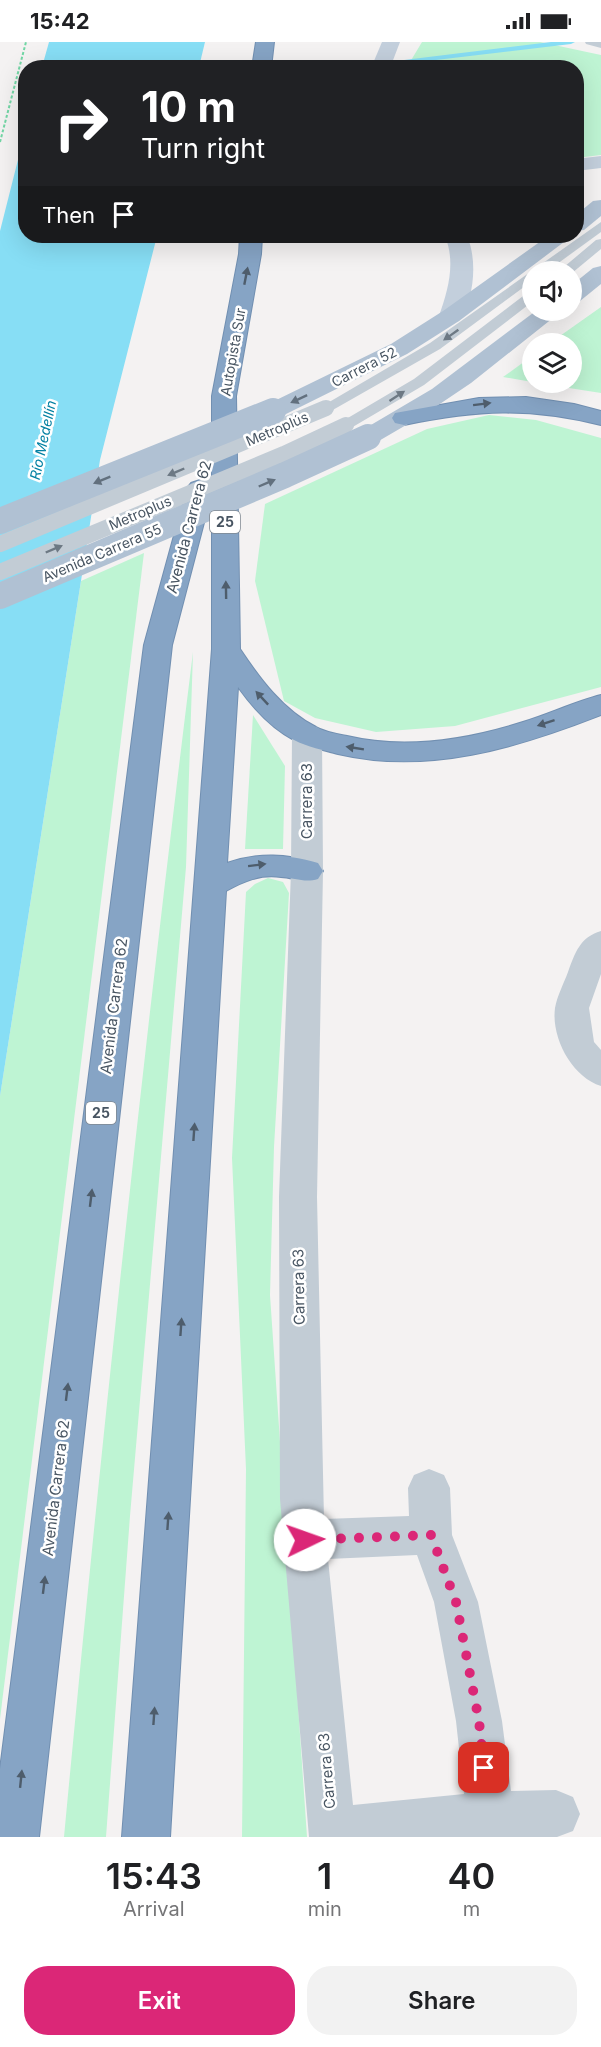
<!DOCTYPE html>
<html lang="en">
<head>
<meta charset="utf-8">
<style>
  :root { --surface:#fff; --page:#f2f2f2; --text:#202124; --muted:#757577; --accent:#db2777 }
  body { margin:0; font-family:Inter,sans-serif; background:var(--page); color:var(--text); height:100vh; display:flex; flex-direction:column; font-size:22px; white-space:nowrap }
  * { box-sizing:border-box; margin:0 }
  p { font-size:20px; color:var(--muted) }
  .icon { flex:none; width:33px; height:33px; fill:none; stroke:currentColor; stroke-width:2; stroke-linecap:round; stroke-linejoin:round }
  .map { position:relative; height:1795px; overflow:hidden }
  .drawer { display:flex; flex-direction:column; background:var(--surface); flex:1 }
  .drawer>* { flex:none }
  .hud { position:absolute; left:18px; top:18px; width:566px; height:183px; border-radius:24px; box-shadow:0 6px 24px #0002; background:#202124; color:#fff; overflow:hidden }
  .tools { position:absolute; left:522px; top:219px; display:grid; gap:12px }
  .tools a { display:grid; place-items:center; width:60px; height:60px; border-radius:50%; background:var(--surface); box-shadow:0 6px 24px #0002; font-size:30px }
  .pin { position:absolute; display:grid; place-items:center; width:51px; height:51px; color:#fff; margin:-26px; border-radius:12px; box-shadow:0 3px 9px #0006 }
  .me { position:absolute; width:66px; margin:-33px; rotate:87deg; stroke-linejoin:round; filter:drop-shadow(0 0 4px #0008) }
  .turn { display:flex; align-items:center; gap:21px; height:126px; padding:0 24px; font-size:27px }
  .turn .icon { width:78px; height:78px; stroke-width:2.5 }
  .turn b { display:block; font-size:42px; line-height:51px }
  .then { display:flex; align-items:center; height:57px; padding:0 24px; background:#0003; gap:12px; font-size:22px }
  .eta { display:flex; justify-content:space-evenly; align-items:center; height:102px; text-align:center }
  .eta b { font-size:36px; font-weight:600; line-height:42px }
  .primary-button { display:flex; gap:12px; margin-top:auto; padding:12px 24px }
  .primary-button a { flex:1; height:69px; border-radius:24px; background:var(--accent); color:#fff; font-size:24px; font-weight:600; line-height:69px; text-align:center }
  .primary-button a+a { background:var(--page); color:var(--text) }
  .status { display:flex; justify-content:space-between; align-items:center; height:42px; padding:0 30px; background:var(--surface); direction:ltr }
  .status svg { height:16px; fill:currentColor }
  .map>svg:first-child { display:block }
  .green { fill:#bef4d3 }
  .water { fill:#87def5 }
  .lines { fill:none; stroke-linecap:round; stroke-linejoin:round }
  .stream { fill:#87def5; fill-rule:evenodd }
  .highway-casing { stroke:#718fb1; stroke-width:2 }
  .path { stroke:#72d6a5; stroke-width:2; stroke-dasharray:3 2; stroke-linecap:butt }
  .lane { fill:#c2ccd5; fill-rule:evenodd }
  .street { fill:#c2ccd5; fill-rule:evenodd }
  .secondary { fill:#c3cfdc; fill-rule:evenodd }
  .primary { fill:#b0c1d3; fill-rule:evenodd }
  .highway { fill:#86a4c5; fill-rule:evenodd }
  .lane-bridge { stroke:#c2ccd5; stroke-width:16 }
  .primary-bridge { stroke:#b0c1d3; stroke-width:26 }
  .oneway { fill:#4e5d6c }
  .oneway2 { fill:#6d7984 }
  .oneway3 { fill:#62707e }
  .route { stroke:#db2777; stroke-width:10; stroke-dasharray:0 18 }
  .labels { text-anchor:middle; stroke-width:5; stroke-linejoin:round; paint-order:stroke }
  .far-street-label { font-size:14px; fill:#485562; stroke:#fff }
  .far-water-label { font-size:14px; font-style:italic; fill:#0380a2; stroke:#fff }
  .shield { fill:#fff; stroke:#7f8891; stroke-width:1.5 }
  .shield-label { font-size:14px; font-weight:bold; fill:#485562 }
  .street-label { font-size:15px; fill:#485562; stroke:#fff }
</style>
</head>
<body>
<div class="status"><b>15:42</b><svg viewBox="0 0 49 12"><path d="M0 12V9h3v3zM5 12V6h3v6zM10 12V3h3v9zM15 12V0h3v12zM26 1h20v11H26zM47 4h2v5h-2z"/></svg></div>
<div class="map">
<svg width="601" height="1795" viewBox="0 0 601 1795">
  <rect width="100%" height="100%" fill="#f4f2f2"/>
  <!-- green -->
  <g class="green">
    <polygon points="422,0 540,0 601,13 601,113 576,116 576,26 407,25"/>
    <polygon points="601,265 601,351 537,341 572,340 572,302 550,301"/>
    <polygon points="532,314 532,340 503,335"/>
    <polygon points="489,373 536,378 601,396 601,645 455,684 376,690 315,676 284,659 255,539 265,462 427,387"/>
    <polygon points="144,511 0,1677 0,1054 81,539"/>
    <path d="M 193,610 L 186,825 L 130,1474 L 106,1795 L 64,1795 C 101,1400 144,1004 193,610 Z"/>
    <polygon points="253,673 285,724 283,807 245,807"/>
    <polygon points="268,836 283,840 289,851 274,1105 270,1253 307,1795 242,1795 246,1427 232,1116 246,850 255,842"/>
  </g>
  <!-- water -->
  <g class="water">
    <polygon points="49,0 205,0 199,25 42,25"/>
    <polygon points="25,90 26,194 157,194 100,418 0,1054 0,189"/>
  </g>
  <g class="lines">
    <!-- stream -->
    <polygon class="stream" points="551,0 575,0 571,2 368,26 339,26"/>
    <!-- highway casing -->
    <g class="highway-casing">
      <g id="highway">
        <polygon points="256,0 274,0 271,26 252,26"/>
        <path d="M 240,194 L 262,194 L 261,212 L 236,354 L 240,607 C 260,637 283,668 316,685 C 325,690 337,692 347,694 C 406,708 466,698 523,680 C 549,672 574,660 601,653 L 601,673 C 517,706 428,733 338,712 C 324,708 307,705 294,698 C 271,686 253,666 238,645 L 227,821 C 260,810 286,812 318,821 L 323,829 L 318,837 C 305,841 295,836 281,835 C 260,832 244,839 226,849 L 170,1795 L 122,1795 L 212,607 L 212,450 L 172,603 L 39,1795 L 0,1795 L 0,1727 L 144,603 L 187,446 L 191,441 L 200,438 L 209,441 L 212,444 L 212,354 L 239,212 Z"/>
        <path d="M 526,355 L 574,362 L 601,369 L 601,383 C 527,365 478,368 404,383 L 395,381 L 392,376 L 395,371 L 479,356 Z"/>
      </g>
    </g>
    <!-- path -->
    <polyline class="path" points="0,100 26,0"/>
    <!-- lane -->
    <g class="lane">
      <polygon points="585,0 601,0 601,6 586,2"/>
      <polygon points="601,180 601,190 546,230 532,230 532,239 440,307 331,369 321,369 319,366 430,301"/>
      <polygon points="601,197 601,207 572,231 558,230 596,198"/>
      <polygon points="532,250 532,260 424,343 351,386 341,386 339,383 341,380 414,337 527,251"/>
    </g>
    <!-- street -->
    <g class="street">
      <path d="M 307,683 L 318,686 L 322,693 L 323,829 L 317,1155 L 324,1477 L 409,1474 L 408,1446 L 414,1433 L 429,1427 L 444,1433 L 450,1446 L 452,1493 L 478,1560 L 502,1679 L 511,1749 L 556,1748 L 573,1755 L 580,1772 L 573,1789 L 557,1795 L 309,1795 L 280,1457 L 279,1155 L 291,829 L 292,693 L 296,686 ZM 417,1513 L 434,1560 L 456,1679 L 464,1752 L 353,1763 L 328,1517 Z"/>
      <path d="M 601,889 L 601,932 L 589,966 L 594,1000 L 601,1008 L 601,1044 C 572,1035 551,996 555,966 C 557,954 564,941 568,930 C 575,911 580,895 601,889 Z"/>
    </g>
    <!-- secondary -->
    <g class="secondary">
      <polygon points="382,0 400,0 390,26 371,26"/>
      <polygon points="601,114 601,126 576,129 576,117"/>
      <path d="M 445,194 L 467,194 C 478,219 474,257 459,279 L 451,281 L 443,279 L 439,274 C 448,248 456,221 445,194 Z"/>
    </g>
    <!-- primary -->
    <g class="primary">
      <polygon points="601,158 601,174 584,188 576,189 576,173 593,159"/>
      <polygon points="548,194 572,194 459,279 407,312 282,374 273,376 264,374 261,369 264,364 391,302 443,269"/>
      <polygon points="601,224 601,242 580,259 572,261 572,243 593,226"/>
      <polygon points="537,268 563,268 471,341 425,372 377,400 368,402 359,400 356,395 359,390 432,347"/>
    </g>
    <!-- highway -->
    <use href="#highway" class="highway"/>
    <!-- lane-bridge -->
    <g class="lane-bridge">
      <polyline points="0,502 326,366"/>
      <polyline points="0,530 284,412 346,383"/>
    </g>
    <!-- primary-bridge -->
    <g class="primary-bridge">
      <polyline points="0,479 273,369"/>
      <polyline points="0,554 285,433 368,395"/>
    </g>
  </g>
  <!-- one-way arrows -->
  <defs><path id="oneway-solid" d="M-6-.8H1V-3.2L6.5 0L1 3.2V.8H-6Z" transform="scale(1.5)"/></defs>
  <g class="oneway">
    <use href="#oneway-solid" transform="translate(246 234) rotate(-79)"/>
    <use href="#oneway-solid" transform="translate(482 362) rotate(-7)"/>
    <use href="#oneway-solid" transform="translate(226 548) rotate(-91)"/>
    <use href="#oneway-solid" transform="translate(262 656) rotate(-133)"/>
    <use href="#oneway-solid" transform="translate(546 681) rotate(162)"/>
    <use href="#oneway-solid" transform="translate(355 706) rotate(-171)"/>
    <use href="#oneway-solid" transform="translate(257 823) rotate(-7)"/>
    <use href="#oneway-solid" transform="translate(194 1090) rotate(-86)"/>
    <use href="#oneway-solid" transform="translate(91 1156) rotate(-83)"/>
    <use href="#oneway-solid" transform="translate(181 1285) rotate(-86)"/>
    <use href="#oneway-solid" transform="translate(67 1350) rotate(-83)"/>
    <use href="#oneway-solid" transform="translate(168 1479) rotate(-86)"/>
    <use href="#oneway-solid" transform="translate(44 1543) rotate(-83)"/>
    <use href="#oneway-solid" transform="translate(154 1674) rotate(-86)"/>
    <use href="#oneway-solid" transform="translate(21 1737) rotate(-84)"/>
  </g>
  <g class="oneway2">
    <use href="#oneway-solid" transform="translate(451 293) rotate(145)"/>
    <use href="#oneway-solid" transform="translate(397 354) rotate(-33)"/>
    <use href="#oneway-solid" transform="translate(176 430) rotate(157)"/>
    <use href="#oneway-solid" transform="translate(54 507) rotate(-23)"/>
  </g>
  <g class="oneway3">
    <use href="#oneway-solid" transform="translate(299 357) rotate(155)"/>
    <use href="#oneway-solid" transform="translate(102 438) rotate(158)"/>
    <use href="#oneway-solid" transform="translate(267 441) rotate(-23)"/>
  </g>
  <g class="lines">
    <!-- route -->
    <polyline class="route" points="305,1498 431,1493 456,1560 479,1679 484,1726"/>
  </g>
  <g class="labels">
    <!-- far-street labels -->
    <g class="far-street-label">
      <text transform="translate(233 310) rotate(-80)" y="5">Autopista Sur</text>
      <text transform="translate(364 325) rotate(-27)" y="5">Carrera 52</text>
      <text transform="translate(277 387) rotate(-23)" y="5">Metroplús</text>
      <text transform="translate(140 471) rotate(-23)" y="5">Metroplus</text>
      <text transform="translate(102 511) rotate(-23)" y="5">Avenida Carrera 55</text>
    </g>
    <!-- far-water labels -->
    <g class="far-water-label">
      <text transform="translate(43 398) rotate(-78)" y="5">Río Medellín</text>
    </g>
    <!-- shield labels -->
    <g class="shield">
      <rect x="210" y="469" width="30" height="22" rx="4.5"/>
      <rect x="86" y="1060" width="30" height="22" rx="4.5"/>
    </g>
    <g class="shield-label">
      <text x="225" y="485">25</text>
      <text x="101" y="1076">25</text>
    </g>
    <!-- street labels -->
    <g class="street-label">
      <text transform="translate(189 485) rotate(-75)" y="5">Avenida Carrera 62</text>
      <text transform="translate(307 759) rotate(-90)" y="5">Carrera 63</text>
      <text transform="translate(114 964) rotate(-83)" y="5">Avenida Carrera 62</text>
      <text transform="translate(299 1245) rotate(-91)" y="5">Carrera 63</text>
      <text transform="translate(56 1446) rotate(-83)" y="5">Avenida Carrera 62</text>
      <text transform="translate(327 1729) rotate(-95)" y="5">Carrera 63</text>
    </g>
  </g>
</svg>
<div class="tools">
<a><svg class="icon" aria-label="sound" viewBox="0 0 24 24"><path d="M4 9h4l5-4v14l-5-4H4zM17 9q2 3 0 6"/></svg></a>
<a><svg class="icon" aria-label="layers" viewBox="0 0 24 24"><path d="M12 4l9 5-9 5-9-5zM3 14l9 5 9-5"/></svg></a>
</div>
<div class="pin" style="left:484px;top:1726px;background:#d93025"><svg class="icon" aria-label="arrive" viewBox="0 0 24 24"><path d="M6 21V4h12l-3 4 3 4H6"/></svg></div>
<svg class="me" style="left:305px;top:1498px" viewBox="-20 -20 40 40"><circle r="19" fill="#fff"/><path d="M0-13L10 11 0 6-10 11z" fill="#db2777"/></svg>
<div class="hud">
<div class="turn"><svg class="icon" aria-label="right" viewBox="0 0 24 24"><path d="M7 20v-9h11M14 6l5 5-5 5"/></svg><div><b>10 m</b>Turn right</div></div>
<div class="then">Then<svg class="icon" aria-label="arrive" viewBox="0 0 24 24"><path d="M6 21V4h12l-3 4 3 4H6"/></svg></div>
</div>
</div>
<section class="drawer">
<div class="eta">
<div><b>15:43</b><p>Arrival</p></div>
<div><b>1</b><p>min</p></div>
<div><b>40</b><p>m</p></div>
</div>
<div class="primary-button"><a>Exit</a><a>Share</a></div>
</section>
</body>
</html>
